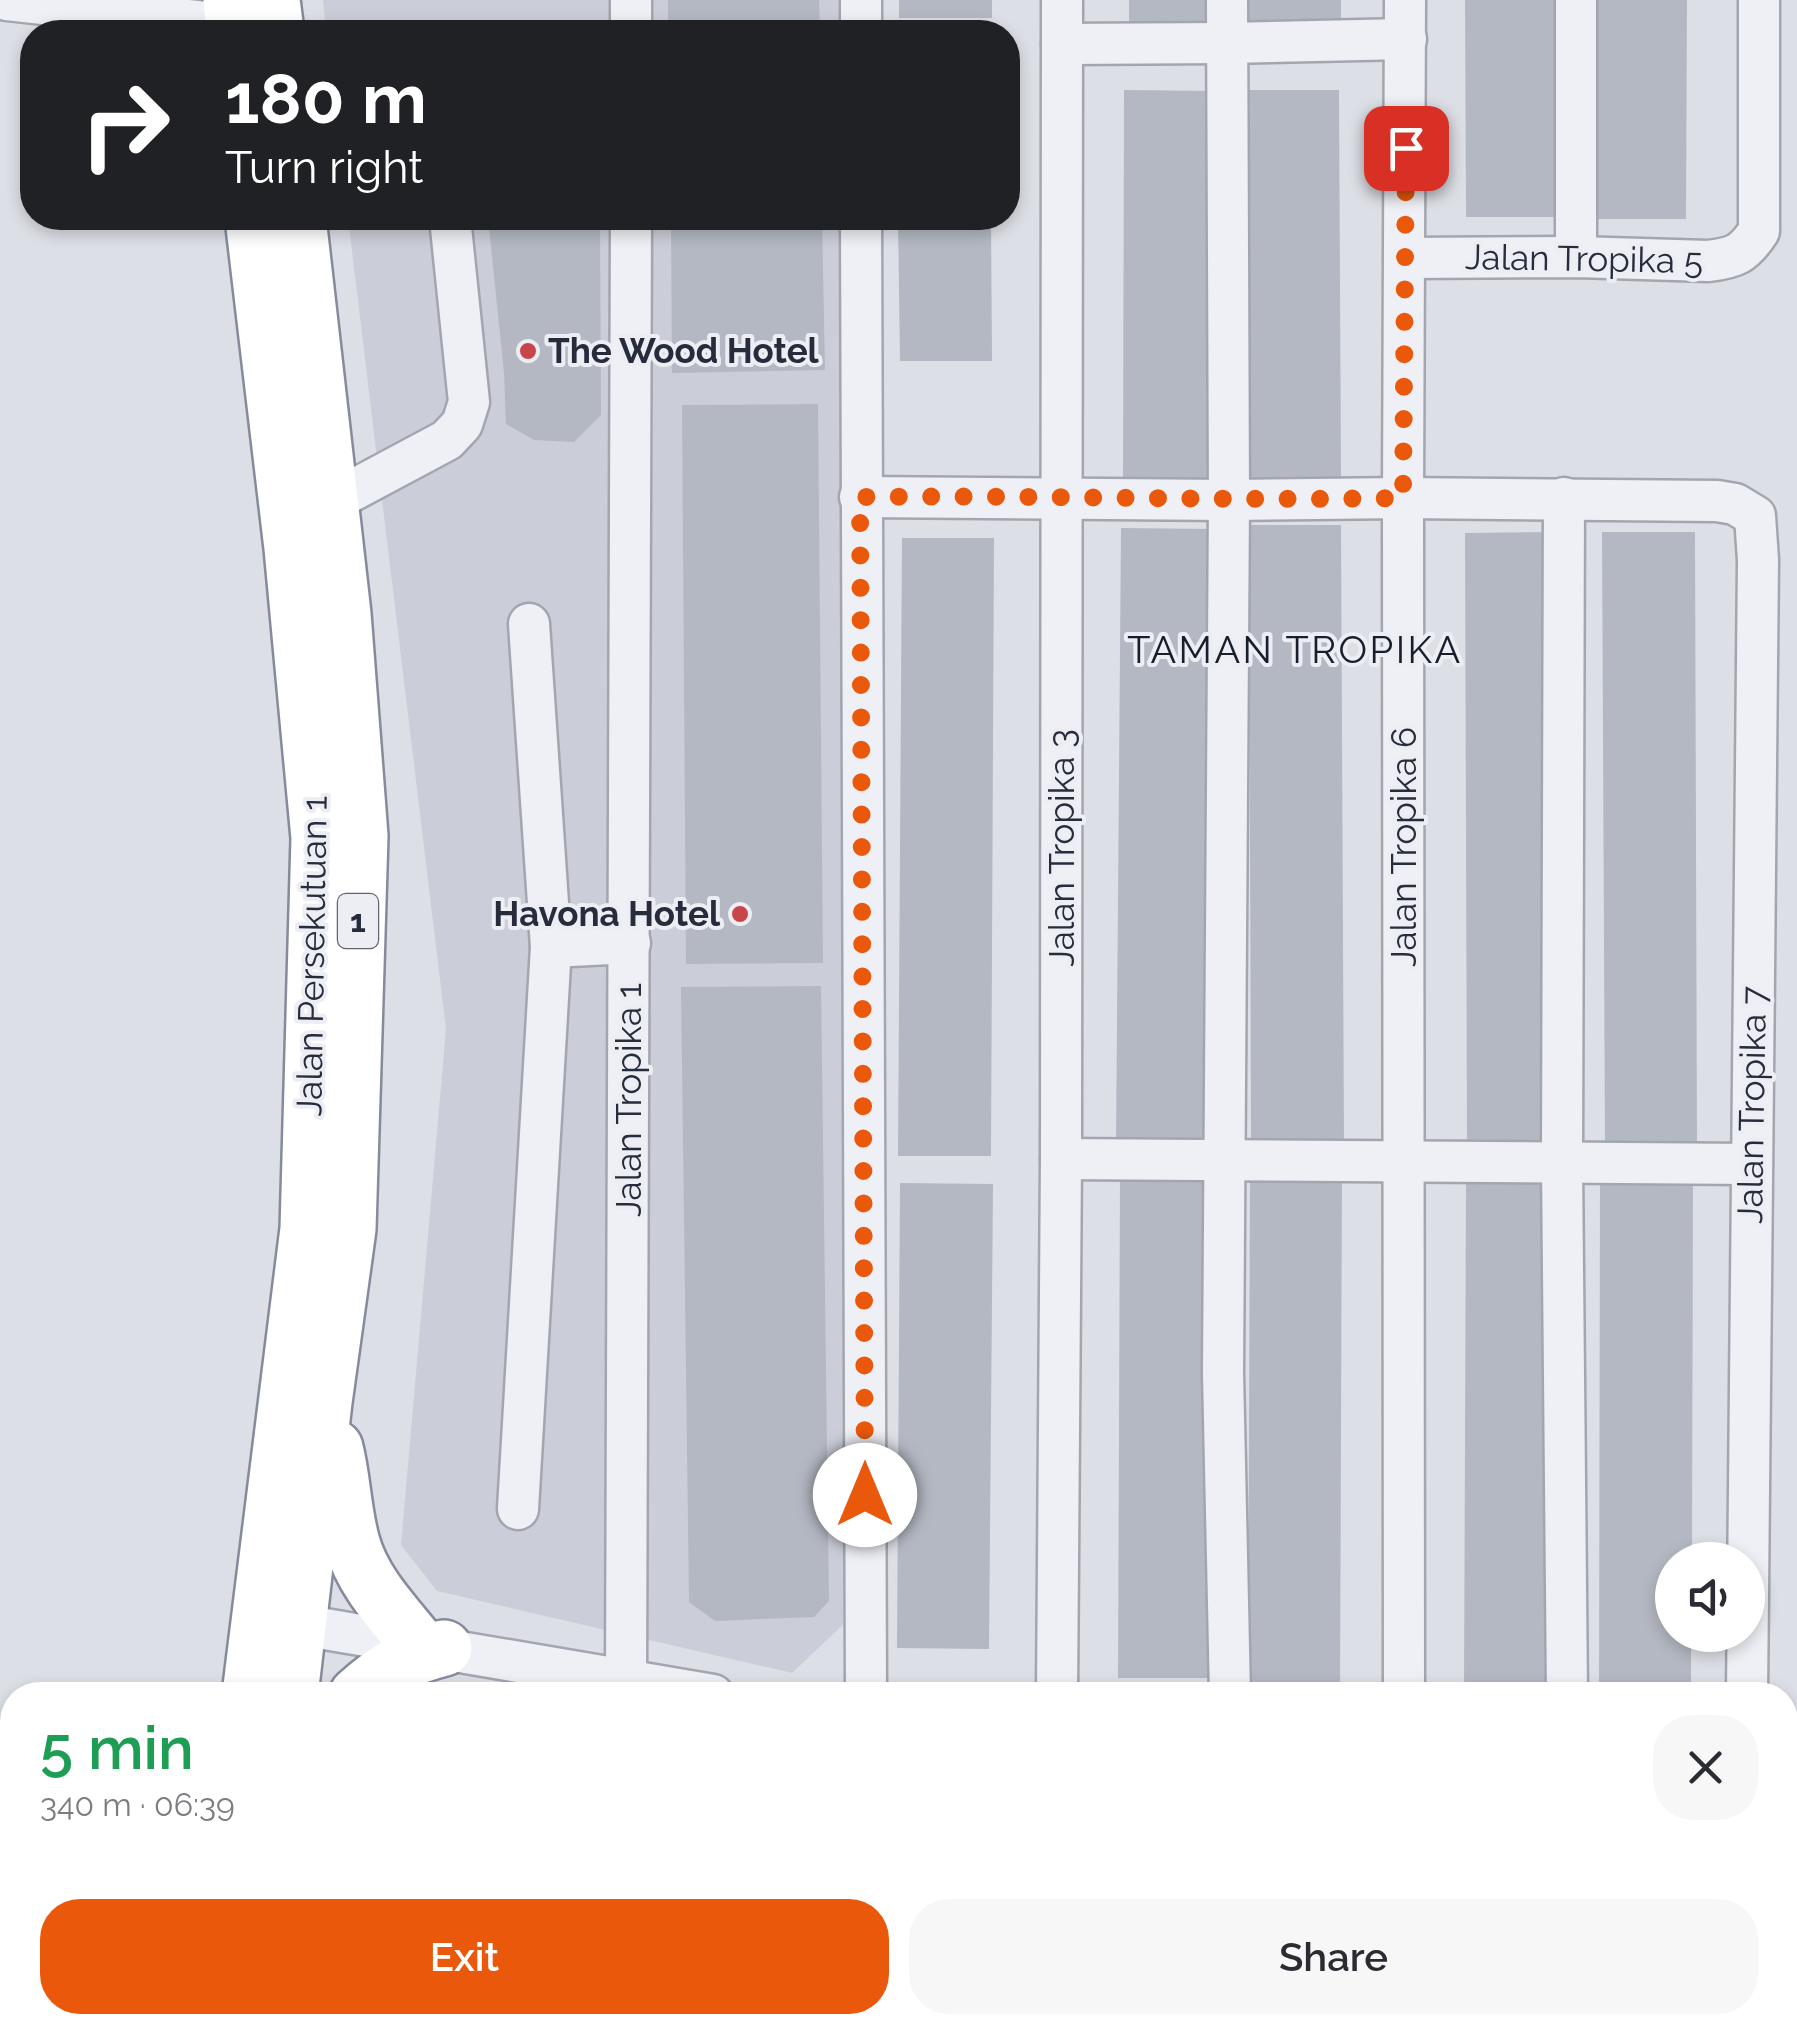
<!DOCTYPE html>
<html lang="en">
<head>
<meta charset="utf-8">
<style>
  :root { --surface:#fff; --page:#f7f7f7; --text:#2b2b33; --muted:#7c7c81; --accent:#ea580c }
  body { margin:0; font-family:Raleway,sans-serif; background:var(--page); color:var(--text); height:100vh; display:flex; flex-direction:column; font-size:38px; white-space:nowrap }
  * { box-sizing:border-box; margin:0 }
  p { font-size:32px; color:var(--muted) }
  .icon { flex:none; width:55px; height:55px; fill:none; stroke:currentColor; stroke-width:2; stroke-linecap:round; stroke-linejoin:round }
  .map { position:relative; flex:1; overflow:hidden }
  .sheet { position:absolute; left:0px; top:1682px; width:1798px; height:352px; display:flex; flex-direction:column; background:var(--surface); border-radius:40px 40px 0 0; box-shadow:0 5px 15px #0003 }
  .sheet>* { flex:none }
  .hud { position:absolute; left:20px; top:20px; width:1000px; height:210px; border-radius:40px; box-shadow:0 5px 15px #0003; background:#202124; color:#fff; overflow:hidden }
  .fabs { position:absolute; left:1655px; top:1542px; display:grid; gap:20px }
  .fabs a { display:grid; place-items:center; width:110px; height:110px; border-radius:50%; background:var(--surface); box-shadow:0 5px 15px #0003; font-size:50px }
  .pin { position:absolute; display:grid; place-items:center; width:85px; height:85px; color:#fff; margin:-42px; border-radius:20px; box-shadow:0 5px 15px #0006 }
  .me { position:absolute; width:110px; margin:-55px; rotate:0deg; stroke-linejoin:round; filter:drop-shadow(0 0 8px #0008) }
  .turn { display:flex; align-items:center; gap:35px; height:210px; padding:0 40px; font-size:45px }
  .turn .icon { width:130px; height:130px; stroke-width:2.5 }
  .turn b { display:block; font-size:70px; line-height:85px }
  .round { display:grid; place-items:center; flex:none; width:105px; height:105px; border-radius:40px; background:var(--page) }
  .overview { display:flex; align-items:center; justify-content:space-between; height:170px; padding:0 40px }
  h1 { font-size:60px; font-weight:600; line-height:75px; color:#1e9e55 }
  .button { display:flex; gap:20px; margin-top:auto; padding:20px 40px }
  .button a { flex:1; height:115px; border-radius:40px; background:var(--accent); color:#fff; font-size:40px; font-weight:600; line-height:115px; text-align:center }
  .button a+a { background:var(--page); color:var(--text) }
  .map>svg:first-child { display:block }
  .built { fill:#cbced8 }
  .building { fill:#b4b8c2 }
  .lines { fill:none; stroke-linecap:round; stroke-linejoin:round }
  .minor-casing { stroke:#a3a6b0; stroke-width:45 }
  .highway-casing { stroke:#858b9c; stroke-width:60 }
  .minor { stroke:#eff0f5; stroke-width:40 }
  .highway { stroke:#fff; stroke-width:55 }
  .route { stroke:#ea580c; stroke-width:18; stroke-dasharray:0 32.4 }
  .poi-dot { fill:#c8454a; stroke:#eceef4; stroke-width:4 }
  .labels { text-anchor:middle; stroke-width:8; stroke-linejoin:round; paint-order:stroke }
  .shield { fill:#eceef4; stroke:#626673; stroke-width:2.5 }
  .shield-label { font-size:32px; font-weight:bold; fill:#272c3c }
  .street-label { font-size:35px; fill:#272c3c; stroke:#eceef4 }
  .poi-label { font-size:35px; font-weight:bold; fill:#272c3c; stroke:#eceef4; text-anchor:start }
  .neighbourhood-label { font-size:38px; letter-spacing:2.5px; fill:#191e2c; stroke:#eceef4 }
</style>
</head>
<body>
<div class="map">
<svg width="1797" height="2033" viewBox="0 0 1797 2033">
  <rect width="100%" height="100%" fill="#dddfe6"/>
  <!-- built -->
  <g class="built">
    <polygon points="323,0 854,0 854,32 326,32"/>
    <polygon points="348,218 854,218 848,1620 792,1673 437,1591 401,1545 446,1029"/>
    <polygon points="417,2023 694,2022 694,2023 692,2033 415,2033"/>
  </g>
  <!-- building -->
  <g class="building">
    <polygon points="668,0 819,0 820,32 668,32"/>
    <rect x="899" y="0" width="93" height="18"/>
    <rect x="1129" y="0" width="93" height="34"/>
    <polygon points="1248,0 1341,0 1341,30 1249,31"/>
    <polygon points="1465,0 1558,0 1559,217 1466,217"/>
    <polygon points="1594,0 1687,0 1686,219 1594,219"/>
    <polygon points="1124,90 1217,91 1215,478 1123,478"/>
    <polygon points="1246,90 1339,90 1341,477 1248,478"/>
    <polygon points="488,218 600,218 601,415 574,442 534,440 506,424 504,373"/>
    <polygon points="671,218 822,218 825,370 672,373"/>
    <polygon points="898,218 991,218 992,361 900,361"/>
    <polygon points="818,404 823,963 686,964 682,405"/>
    <polygon points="1249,525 1341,525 1344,1143 1251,1143"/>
    <polygon points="1121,528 1214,529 1209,1147 1116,1146"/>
    <polygon points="1558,532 1559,1150 1467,1150 1465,533"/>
    <polygon points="1602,532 1695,532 1697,1150 1605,1150"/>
    <polygon points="902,538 994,538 991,1156 898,1156"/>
    <polygon points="821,986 829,1601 814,1617 715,1621 689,1602 681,987"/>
    <polygon points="1250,1171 1342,1171 1340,1695 1248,1695"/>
    <polygon points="1120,1176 1212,1177 1211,1678 1118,1678"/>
    <polygon points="1600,1177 1693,1178 1692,1560 1672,1560 1672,1635 1691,1635 1691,1695 1599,1695"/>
    <polygon points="1466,1178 1558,1178 1556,1695 1464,1695"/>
    <polygon points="900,1183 993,1184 989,1649 897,1648"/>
    <polygon points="1785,1973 1797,1976 1797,2033 754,2033 756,2022 1785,2022"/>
  </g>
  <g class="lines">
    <!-- minor casing -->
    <g class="minor-casing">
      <g id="minor">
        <polyline points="7,0 233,25"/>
        <polyline points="1227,0 1229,500 1223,1373 1230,1695"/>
        <polyline points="1576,0 1576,257"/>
        <polyline points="631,32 631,0"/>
        <polyline points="861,32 861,0"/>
        <polyline points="1062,44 1227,43 1406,39"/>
        <polyline points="861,218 866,1695"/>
        <path d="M 1405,258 L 1576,257 L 1708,261 C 1735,258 1744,254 1759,231 L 1759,0"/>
        <polyline points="860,497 1229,500 1403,498 1717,501 1735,504 1755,516 1758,560 1747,1695"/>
        <polyline points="1564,498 1562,1163 1567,1695"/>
        <polyline points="331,502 447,440 462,424 469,402 450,218"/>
        <polyline points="551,947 630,943"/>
        <polyline points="1061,1159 1752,1164"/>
        <polyline points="518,1509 551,947 529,624"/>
        <polyline points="272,1620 713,1695"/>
        <polyline points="626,1682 631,218"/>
        <polyline points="1057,1695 1061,1159 1062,0"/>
        <polyline points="1404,1695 1403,498 1405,0"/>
        <polyline points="1785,1881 1797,1884"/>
        <polyline points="316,2033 317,2022"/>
      </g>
    </g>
    <!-- highway casing -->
    <g class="highway-casing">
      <g id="highway">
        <polyline points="231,0 234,32"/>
        <polyline points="272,0 276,32"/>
        <path d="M 335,1448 C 343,1479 343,1512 352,1543 C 362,1581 393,1613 417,1643"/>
        <polyline points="250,1695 308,1229 319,838 292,548 253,218"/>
        <polyline points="290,1695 324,1402 348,1229 360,836 343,614 298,218"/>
        <path d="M 357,1695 C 387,1668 405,1658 444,1648"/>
        <polyline points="212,2033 213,2022"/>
        <polyline points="254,2033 255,2022"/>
      </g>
    </g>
    <!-- minor -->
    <use href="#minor" class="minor"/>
    <!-- highway -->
    <use href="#highway" class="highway"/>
  </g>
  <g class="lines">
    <!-- route -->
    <path class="route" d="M 865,1495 L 860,497 C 1041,495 1222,501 1403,498 L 1406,148"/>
  </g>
  <!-- markers -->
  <g class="poi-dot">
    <circle cx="528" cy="351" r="10"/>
    <circle cx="740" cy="914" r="10"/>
  </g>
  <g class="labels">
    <!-- shield labels -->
    <rect class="shield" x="338" y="894" width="40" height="54" rx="8"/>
    <g class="shield-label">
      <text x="358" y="932">1</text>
    </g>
    <!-- street labels -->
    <g class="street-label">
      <text transform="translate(1584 259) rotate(1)" y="12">Jalan Tropika 5</text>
      <text transform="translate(1404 847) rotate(-90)" y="12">Jalan Tropika 6</text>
      <text transform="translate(1062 848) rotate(-90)" y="12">Jalan Tropika 3</text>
      <text transform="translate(312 956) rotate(-89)" y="12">Jalan Persekutuan 1</text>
      <text transform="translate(629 1100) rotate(-90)" y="12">Jalan Tropika 1</text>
      <text transform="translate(1752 1105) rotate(-89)" y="12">Jalan Tropika 7</text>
    </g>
    <!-- poi labels -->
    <g class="poi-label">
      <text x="548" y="363">The Wood Hotel</text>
      <text x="720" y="926" text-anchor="end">Havona Hotel</text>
    </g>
    <!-- neighbourhood labels -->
    <g class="neighbourhood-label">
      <text x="1295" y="663">TAMAN TROPIKA</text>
    </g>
  </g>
</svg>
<div class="fabs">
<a><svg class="icon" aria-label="sound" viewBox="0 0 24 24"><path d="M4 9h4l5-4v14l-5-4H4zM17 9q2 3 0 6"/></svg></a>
</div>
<div class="pin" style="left:1406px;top:148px;background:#d93025"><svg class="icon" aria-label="arrive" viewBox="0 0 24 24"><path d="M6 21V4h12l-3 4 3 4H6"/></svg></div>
<svg class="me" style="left:865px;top:1495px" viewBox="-20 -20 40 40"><circle r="19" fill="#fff"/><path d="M0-13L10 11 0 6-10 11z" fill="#ea580c"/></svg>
<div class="hud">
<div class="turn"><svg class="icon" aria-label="right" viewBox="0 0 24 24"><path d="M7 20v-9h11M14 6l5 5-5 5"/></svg><div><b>180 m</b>Turn right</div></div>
</div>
<section class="sheet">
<div class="overview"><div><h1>5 min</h1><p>340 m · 06:39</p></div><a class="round"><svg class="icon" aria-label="close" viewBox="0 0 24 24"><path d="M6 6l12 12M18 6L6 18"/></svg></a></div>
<div class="button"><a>Exit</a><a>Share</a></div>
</section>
</div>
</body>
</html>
